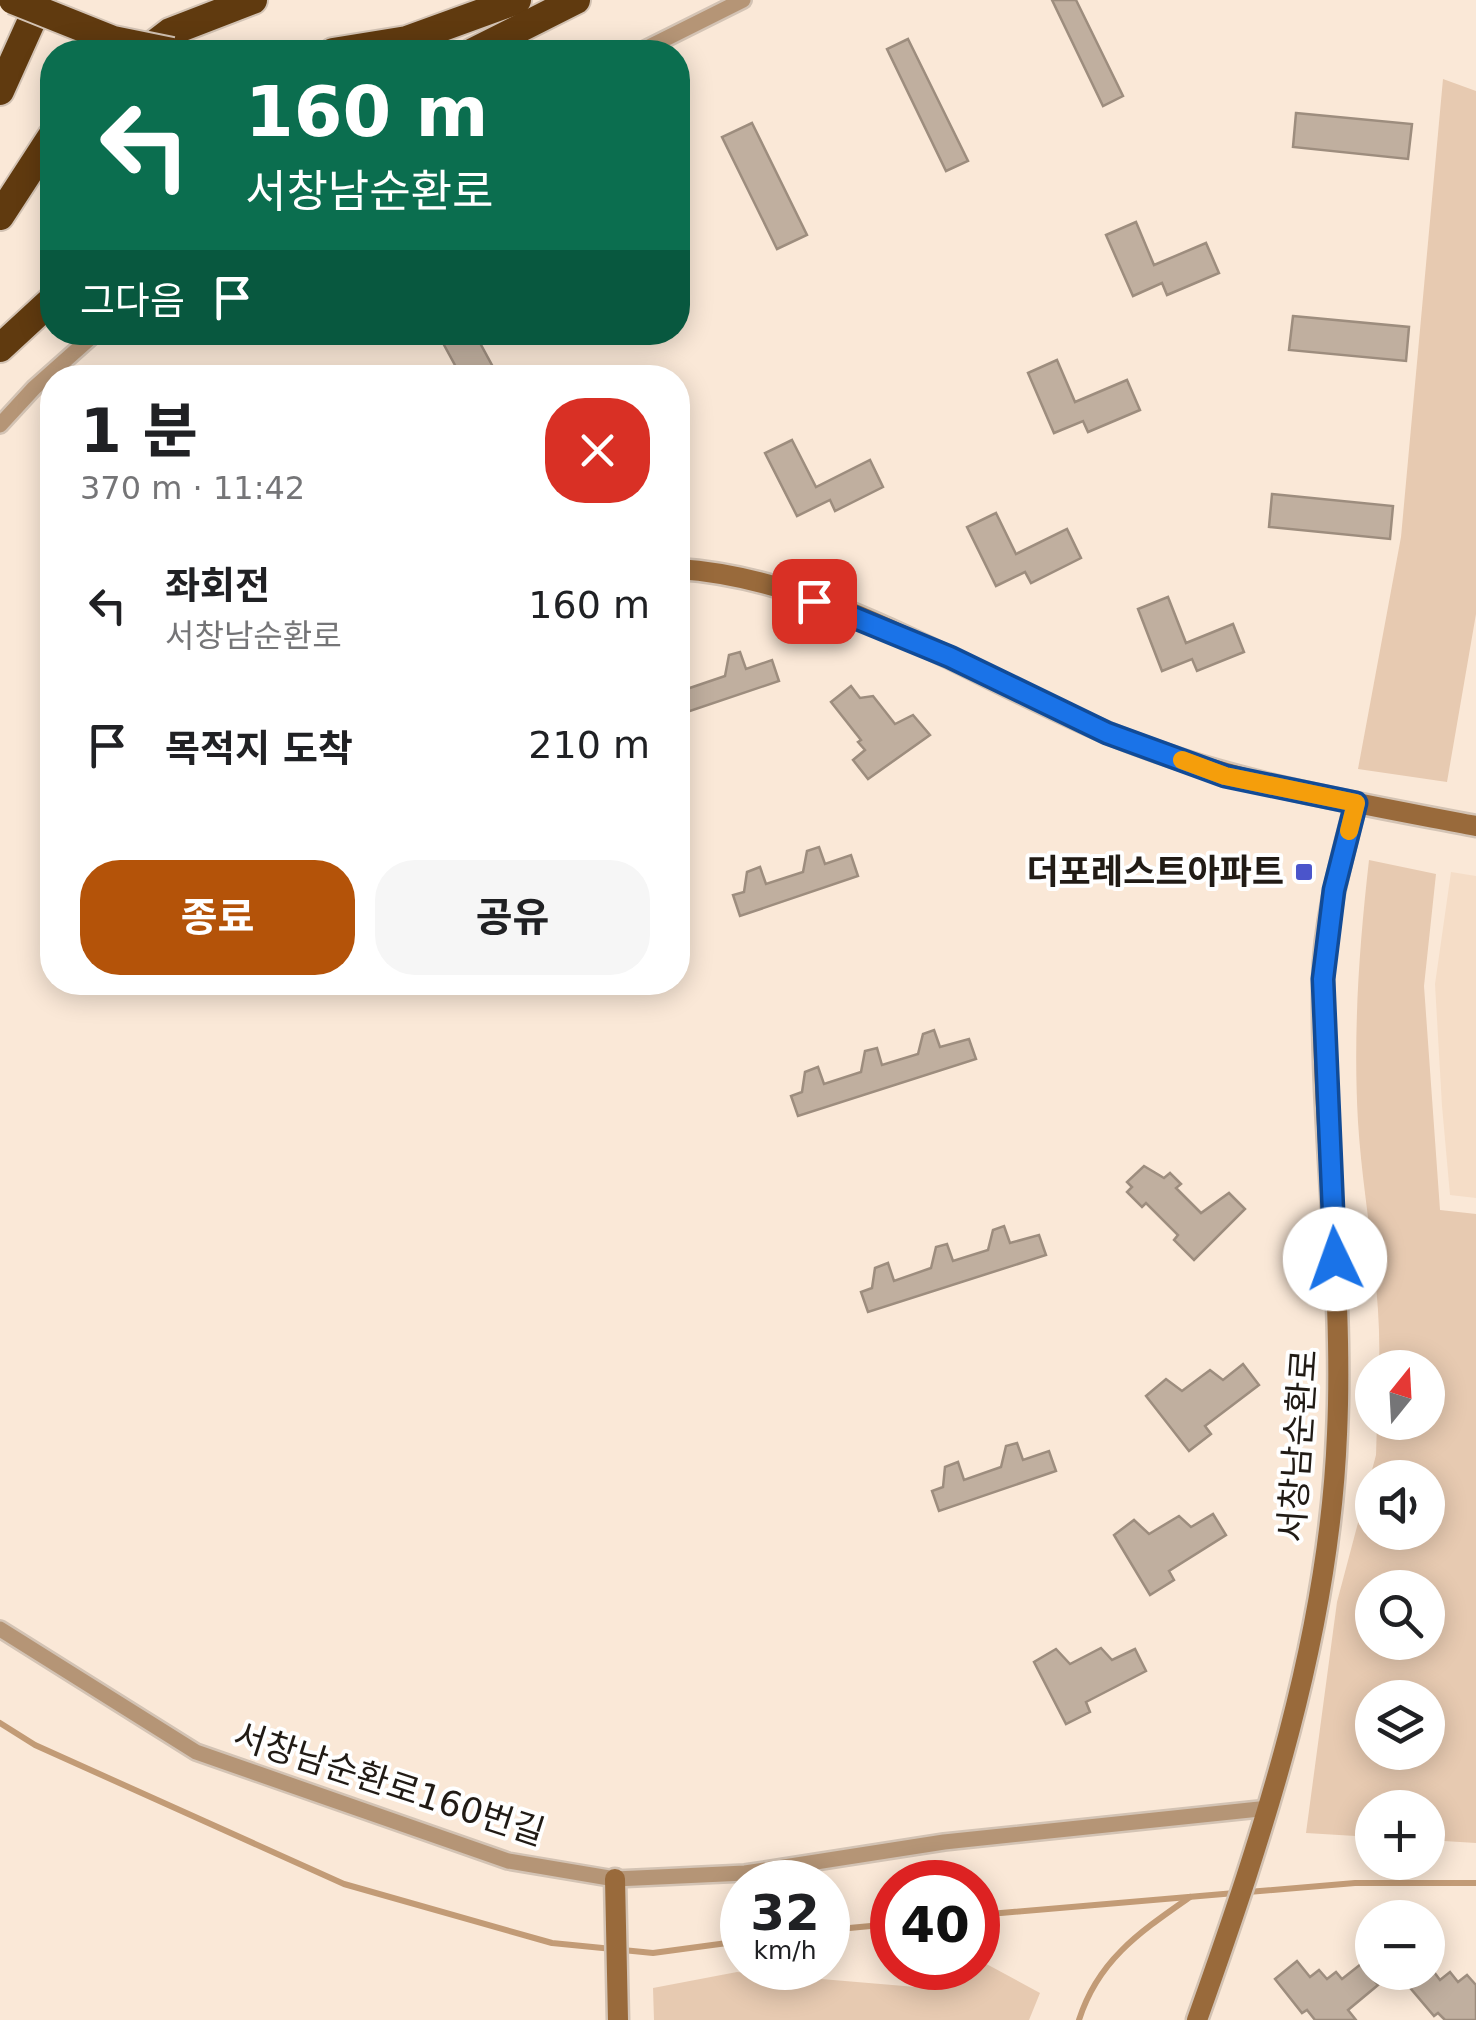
<!DOCTYPE html>
<html lang="ko">
<head>
<meta charset="utf-8">
<style>
  :root { --surface:#fff; --page:#f6f6f6; --text:#202124; --muted:#757577; --accent:#b45309 }
  body { margin:0; font-family:"DejaVu Sans","Noto Sans KR",sans-serif; background:var(--page); color:var(--text); height:100vh; display:flex; flex-direction:column; font-size:38px; white-space:nowrap }
  * { box-sizing:border-box; margin:0 }
  p { font-size:32px; color:var(--muted) }
  .icon { flex:none; width:55px; height:55px; fill:none; stroke:currentColor; stroke-width:2; stroke-linecap:round; stroke-linejoin:round }
  .map { position:relative; flex:1; overflow:hidden }
  .side { position:absolute; left:40px; top:365px; width:650px; height:630px; display:flex; flex-direction:column; background:var(--surface); border-radius:40px; box-shadow:0 5px 25px #0003 }
  .side>* { flex:none }
  .hud { position:absolute; left:40px; top:40px; width:650px; height:305px; border-radius:40px; box-shadow:0 5px 25px #0003; background:#0b6e4f; color:#fff; overflow:hidden }
  .needle { width:65px; rotate:18deg }
  .tools { position:absolute; left:1355px; top:1350px; display:grid; gap:20px }
  .tools a { display:grid; place-items:center; width:90px; height:90px; border-radius:50%; background:var(--surface); box-shadow:0 5px 25px #0003; font-size:50px }
  .speed { position:absolute; left:720px; top:1860px; display:flex; gap:20px; font-size:50px; font-weight:700; text-align:center }
  .speed>* { display:grid; place-content:center; width:130px; height:130px; border-radius:50%; background:var(--surface); box-shadow:0 5px 25px #0003; line-height:1 }
  .speed small { font-size:25px; font-weight:400 }
  .speed .limit { border:15px solid #d22; background:#fff; color:#111 }
  .pin { position:absolute; display:grid; place-items:center; width:85px; height:85px; color:#fff; margin:-42px; border-radius:20px; box-shadow:0 5px 15px #0006 }
  .me { position:absolute; width:110px; margin:-55px; rotate:357deg; stroke-linejoin:round; filter:drop-shadow(0 0 8px #0008) }
  .turn { display:flex; align-items:center; gap:35px; height:210px; padding:0 40px; font-size:45px }
  .turn .icon { width:130px; height:130px; stroke-width:2.5 }
  .turn b { display:block; font-size:70px; line-height:85px }
  .then { display:flex; align-items:center; height:95px; padding:0 40px; background:#0003; gap:20px; font-size:38px }
  .round { display:grid; place-items:center; flex:none; width:105px; height:105px; border-radius:40px; background:var(--page) }
  .overview { display:flex; align-items:center; justify-content:space-between; height:170px; padding:0 40px }
  h1 { font-size:60px; font-weight:700; line-height:75px }
  .action { display:flex; gap:20px; margin-top:auto; padding:20px 40px }
  .action a { flex:1; height:115px; border-radius:40px; background:var(--accent); color:#fff; font-size:40px; font-weight:700; line-height:115px; text-align:center }
  .action a+a { background:var(--page); color:var(--text) }
  ul { padding:0; list-style:none }
  li { display:flex; align-items:center; gap:30px; height:140px; padding:0 40px }
  li div { flex:1 }
  li b { display:block; font-size:38px }
  li em { font-style:normal }
  .map>svg:first-child { display:block }
  .built { fill:#f5ddc7 }
  .green { fill:#e7cab1; fill-rule:evenodd }
  .lines { fill:none; stroke-linecap:round; stroke-linejoin:round }
  .stream { stroke:#c29b76; stroke-width:6 }
  .building { fill:#c0af9f; stroke:#9d8d7e; stroke-width:2.5 }
  .street-casing { stroke:#d3c3b4; stroke-width:20 }
  .secondary-casing { stroke:#d3c3b4; stroke-width:25 }
  .highway-casing { stroke:#d3c3b4; stroke-width:32 }
  .street { stroke:#b59576; stroke-width:15 }
  .secondary { stroke:#996a3b; stroke-width:20 }
  .highway { stroke:#603a0f; stroke-width:28 }
  .highway-bridge-casing { stroke:#d3c3b4; stroke-width:32; stroke-linecap:butt }
  .highway-bridge { stroke:#603a0f; stroke-width:28 }
  .route-casing { stroke:#114b97; stroke-width:25 }
  .route { stroke:#1a73e8; stroke-width:18 }
  .slow { stroke:#f59e0b; stroke-width:18 }
  .poi-dot { fill:#4b55cb; stroke:#fff; stroke-width:4 }
  .labels { text-anchor:middle; stroke-width:8; stroke-linejoin:round; paint-order:stroke }
  .poi-label { font-size:35px; font-weight:bold; fill:#211b15; stroke:#fff; text-anchor:end }
  .street-label { font-size:35px; fill:#211b15; stroke:#fff }
</style>
</head>
<body>
<div class="map">
<svg width="1476" height="2020" viewBox="0 0 1476 2020">
  <rect width="100%" height="100%" fill="#fae8d7"/>
  <!-- built -->
  <polygon class="built" points="1451,872 1476,876 1476,1198 1450,1195 1442,1106 1435,984"/>
  <!-- green -->
  <g class="green">
    <polygon points="1443,79 1476,91 1476,614 1447,782 1358,769 1401,537"/>
    <path d="M 1369,860 L 1436,874 L 1424,986 L 1440,1210 L 1476,1214 L 1476,1843 L 1428,1840 L 1428,1808 L 1372,1808 L 1372,1837 L 1306,1833 L 1337,1602 L 1376,1455 L 1377,1423 L 1428,1422 L 1428,1368 L 1379,1367 C 1382,1285 1363,1204 1358,1122 C 1353,1034 1359,948 1369,860 ZM 1372,1478 L 1428,1478 L 1428,1532 L 1372,1532 ZM 1372,1588 L 1428,1588 L 1428,1642 L 1372,1642 ZM 1372,1698 L 1428,1698 L 1428,1752 L 1372,1752 Z"/>
    <polygon points="979,1960 1040,1993 1029,2020 654,2020 653,1988 737,1972 916,1987 961,1968 978,1968"/>
  </g>
  <g class="lines">
    <!-- stream -->
    <g class="stream">
      <polyline points="0,1723 35,1745 344,1884 552,1943 653,1953 742,1941"/>
      <polyline points="1248,1892 1355,1883 1476,1883"/>
      <polyline points="978,1915 1235,1893"/>
      <polyline points="828,1930 892,1924"/>
      <path d="M 1079,2020 C 1098,1960 1140,1932 1190,1897"/>
    </g>
  </g>
  <!-- building -->
  <g class="building">
    <polygon points="1052,0 1076,0 1123,96 1103,106"/>
    <polygon points="908,39 968,161 946,171 887,49"/>
    <polygon points="1296,113 1412,124 1408,159 1293,147"/>
    <polygon points="752,123 807,235 777,249 722,137"/>
    <polygon points="1136,222 1154,265 1206,243 1219,273 1167,295 1162,283 1133,296 1106,235"/>
    <polygon points="1293,316 1409,327 1406,361 1289,350"/>
    <polygon points="437,332 474,332 499,378 462,378"/>
    <polygon points="1057,360 1075,402 1127,380 1140,410 1088,432 1083,421 1054,433 1028,373"/>
    <polygon points="792,440 816,487 870,460 883,487 835,511 830,500 797,516 765,453"/>
    <polygon points="1272,494 1393,506 1390,539 1269,527"/>
    <polygon points="996,513 1016,554 1067,529 1081,558 1031,583 1025,572 996,586 967,527"/>
    <polygon points="1168,597 1186,643 1233,624 1244,652 1197,671 1192,659 1162,671 1138,609"/>
    <polygon points="740,652 746,669 772,660 779,681 678,715 678,692 725,676 729,655"/>
    <polygon points="851,686 860,698 873,696 895,724 913,715 930,735 868,779 853,760 865,750 858,742 861,740 831,702"/>
    <polygon points="819,847 825,864 851,855 858,876 740,916 733,895 744,892 747,872 760,867 766,884 803,872 807,851"/>
    <polygon points="934,1030 940,1047 969,1039 976,1059 798,1116 791,1096 802,1092 805,1072 818,1067 824,1084 861,1072 865,1051 877,1048 882,1065 918,1054 923,1034"/>
    <polygon points="1144,1166 1164,1178 1170,1173 1181,1184 1176,1188 1201,1213 1229,1193 1245,1209 1194,1260 1174,1240 1178,1235 1146,1203 1142,1207 1127,1192 1132,1187 1127,1182"/>
    <polygon points="1004,1226 1010,1243 1039,1235 1046,1255 868,1312 861,1292 872,1288 875,1268 888,1263 894,1281 931,1268 936,1247 947,1244 953,1261 988,1250 993,1230"/>
    <polygon points="1243,1364 1259,1385 1205,1426 1211,1434 1189,1451 1146,1396 1166,1379 1182,1391 1210,1370 1223,1380"/>
    <polygon points="1017,1443 1023,1460 1049,1451 1056,1471 939,1511 932,1491 943,1487 945,1467 958,1462 964,1480 1001,1467 1006,1446"/>
    <polygon points="1213,1514 1226,1535 1169,1571 1174,1580 1150,1595 1114,1535 1134,1520 1149,1534 1179,1516 1191,1527"/>
    <polygon points="1101,1648 1112,1660 1135,1649 1146,1671 1086,1702 1090,1712 1066,1724 1034,1662 1056,1649 1070,1664"/>
    <polygon points="1297,1961 1310,1977 1319,1970 1327,1979 1336,1972 1342,1979 1361,1964 1378,1985 1348,2010 1356,2020 1315,2020 1307,2010 1302,2013 1275,1979"/>
    <polygon points="1417,1972 1434,1972 1440,1980 1450,1972 1458,1982 1467,1975 1476,1985 1476,2020 1445,2020 1438,2013 1434,2016 1406,1983"/>
  </g>
  <g class="lines">
    <!-- street casing -->
    <g class="street-casing">
      <g id="street">
        <polyline points="639,52 743,0"/>
        <polyline points="0,425 34,388 97,332"/>
        <polyline points="0,1629 196,1752 508,1861 615,1879 745,1873 944,1842 1269,1808"/>
      </g>
    </g>
    <!-- secondary casing -->
    <g class="secondary-casing">
      <g id="secondary">
        <path d="M 678,569 C 828,578 972,677 1108,733 C 1226,782 1351,802 1476,826"/>
        <polyline points="615,1879 618,2020"/>
        <path d="M 1197,2020 C 1264,1832 1329,1636 1337,1434 C 1344,1283 1321,1132 1323,981 C 1324,921 1341,861 1356,803"/>
      </g>
    </g>
    <!-- highway casing -->
    <g class="highway-casing">
      <g id="highway">
        <polyline points="144,52 170,32 253,0"/>
        <polyline points="333,52 407,40 517,0"/>
        <polyline points="473,52 576,0"/>
        <polyline points="0,91 41,0"/>
        <polyline points="0,216 52,136"/>
        <polyline points="0,348 52,300"/>
      </g>
    </g>
    <!-- street -->
    <use href="#street" class="street"/>
    <!-- secondary -->
    <use href="#secondary" class="secondary"/>
    <!-- highway -->
    <use href="#highway" class="highway"/>
    <!-- highway-bridge casing -->
    <g class="highway-bridge-casing">
      <polyline id="highway-bridge" points="13,0 113,40 172,52"/>
    </g>
    <!-- highway-bridge -->
    <use href="#highway-bridge" class="highway-bridge"/>
  </g>
  <g class="lines">
    <!-- route casing -->
    <g class="route-casing">
      <polyline id="route" points="814,601 950,657 1107,733 1225,776 1356,803 1334,890 1323,979 1335,1259"/>
    </g>
    <!-- route -->
    <use href="#route" class="route"/>
    <!-- slow -->
    <polyline class="slow" points="1182,760 1225,776 1356,803 1349,831"/>
  </g>
  <!-- markers -->
  <rect class="poi-dot" x="1294" y="862" width="20" height="20" rx="5"/>
  <g class="labels">
    <!-- poi labels -->
    <g class="poi-label">
      <text x="1284" y="884">더포레스트아파트</text>
    </g>
    <!-- street labels -->
    <g class="street-label">
      <text transform="translate(1298 1446) rotate(-86)" y="12">서창남순환로</text>
      <text transform="translate(389 1784) rotate(18)" y="12">서창남순환로160번길</text>
    </g>
  </g>
</svg>
<div class="tools">
<a><svg class="needle" viewBox="-14 -14 28 28"><path d="M0-13l5 13h-10z" fill="#e53935"/><path d="M0 13l5-13h-10z" fill="#757577"/></svg></a>
<a><svg class="icon" aria-label="sound" viewBox="0 0 24 24"><path d="M4 9h4l5-4v14l-5-4H4zM17 9q2 3 0 6"/></svg></a>
<a><svg class="icon" aria-label="search" viewBox="0 0 24 24"><circle cx="10" cy="10" r="6"/><path d="M15 15l6 6"/></svg></a>
<a><svg class="icon" aria-label="layers" viewBox="0 0 24 24"><path d="M12 4l9 5-9 5-9-5zM3 14l9 5 9-5"/></svg></a>
<a>+</a>
<a>−</a>
</div>
<div class="speed"><div>32<small>km/h</small></div><div class="limit">40</div></div>
<div class="pin" style="left:814px;top:601px;background:#d93025"><svg class="icon" aria-label="arrive" viewBox="0 0 24 24"><path d="M6 21V4h12l-3 4 3 4H6"/></svg></div>
<svg class="me" style="left:1335px;top:1259px" viewBox="-20 -20 40 40"><circle r="19" fill="#fff"/><path d="M0-13L10 11 0 6-10 11z" fill="#1a73e8"/></svg>
<div class="hud">
<div class="turn"><svg class="icon" aria-label="left" viewBox="0 0 24 24"><path d="M17 20v-9H6M10 6l-5 5 5 5"/></svg><div><b>160 m</b>서창남순환로</div></div>
<div class="then">그다음<svg class="icon" aria-label="arrive" viewBox="0 0 24 24"><path d="M6 21V4h12l-3 4 3 4H6"/></svg></div>
</div>
<section class="side">
<div class="overview"><div><h1>1 분</h1><p>370 m · 11:42</p></div><a class="round" style="background:#d93025;color:#fff"><svg class="icon" aria-label="close" viewBox="0 0 24 24"><path d="M6 6l12 12M18 6L6 18"/></svg></a></div>
<ul>
<li><svg class="icon" aria-label="left" viewBox="0 0 24 24"><path d="M17 20v-9H6M10 6l-5 5 5 5"/></svg><div><b>좌회전</b><p>서창남순환로</p></div><em>160 m</em></li>
<li><svg class="icon" aria-label="arrive" viewBox="0 0 24 24"><path d="M6 21V4h12l-3 4 3 4H6"/></svg><div><b>목적지 도착</b></div><em>210 m</em></li>
</ul>
<div class="action"><a>종료</a><a>공유</a></div>
</section>
</div>
</body>
</html>
